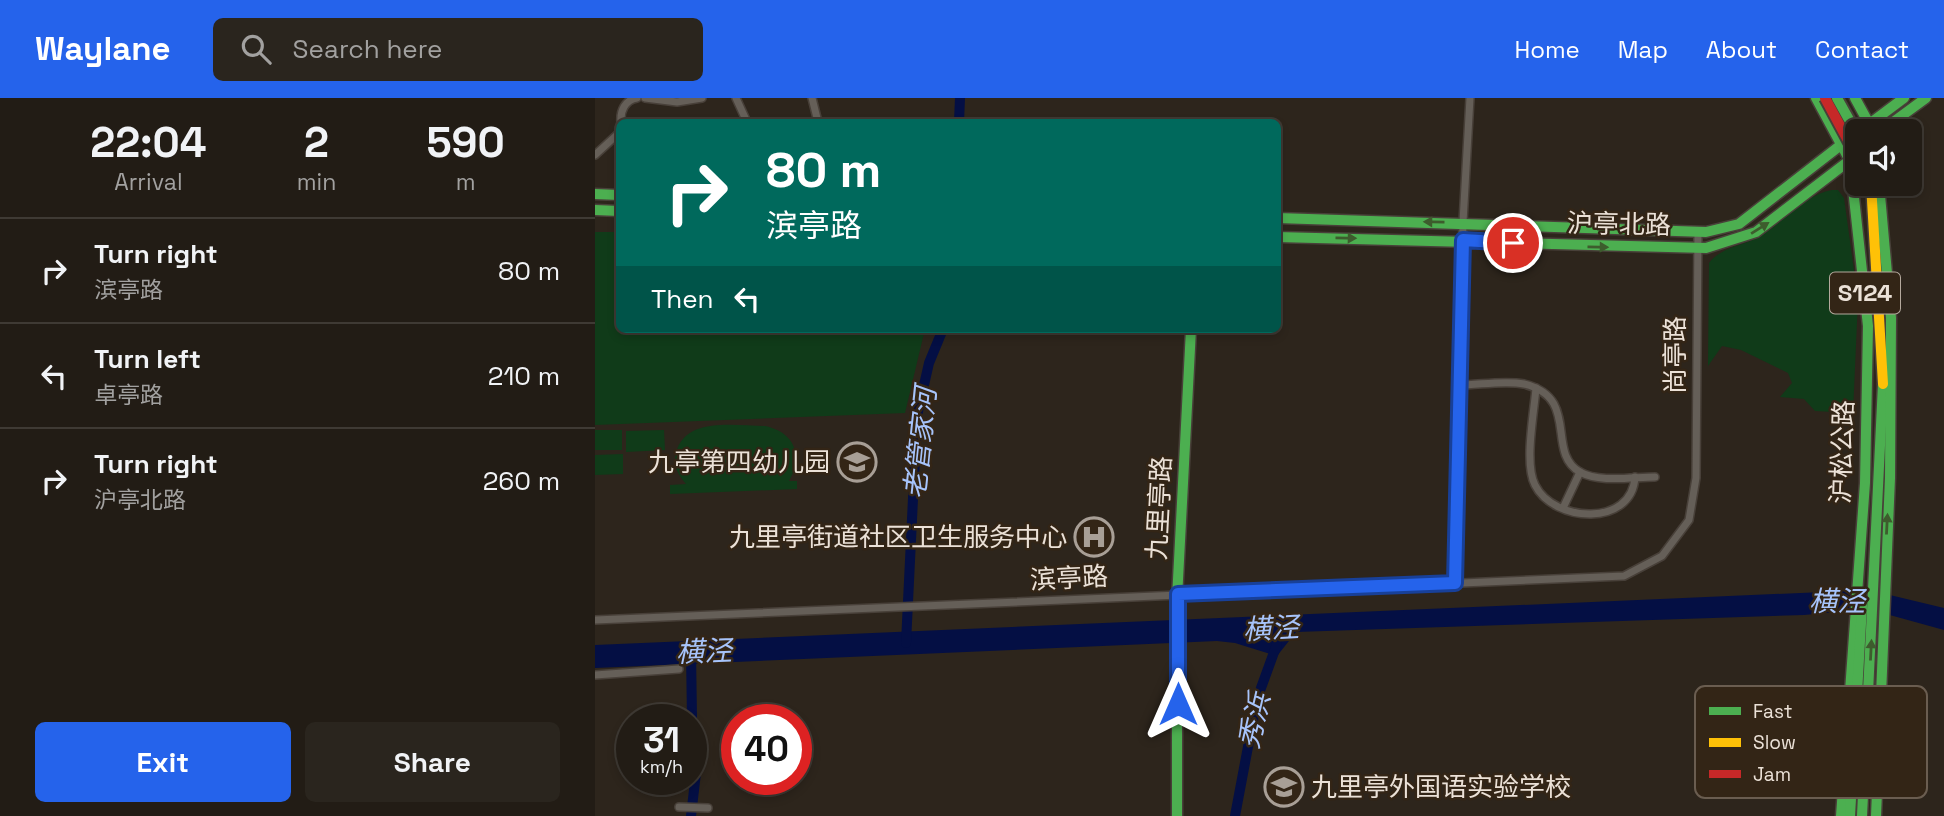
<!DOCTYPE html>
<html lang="en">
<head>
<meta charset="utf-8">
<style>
  :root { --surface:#221c15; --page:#2a251e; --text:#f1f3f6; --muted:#a2a1a0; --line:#3f3a34; --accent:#2563eb }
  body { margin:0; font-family:"Space Grotesk","Noto Sans SC",sans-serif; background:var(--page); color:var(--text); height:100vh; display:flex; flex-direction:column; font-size:26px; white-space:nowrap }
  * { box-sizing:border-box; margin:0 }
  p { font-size:23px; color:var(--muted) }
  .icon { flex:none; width:38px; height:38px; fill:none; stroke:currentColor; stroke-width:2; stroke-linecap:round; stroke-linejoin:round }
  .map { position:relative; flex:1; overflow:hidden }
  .sheet { display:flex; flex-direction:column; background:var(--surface); width:595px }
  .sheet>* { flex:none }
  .banner { position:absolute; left:21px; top:21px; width:665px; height:214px; border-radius:10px; box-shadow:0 4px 10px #0003,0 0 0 2px var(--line); background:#00695c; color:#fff; overflow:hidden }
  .buttons { position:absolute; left:1250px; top:21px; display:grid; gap:14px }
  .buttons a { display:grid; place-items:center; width:77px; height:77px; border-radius:10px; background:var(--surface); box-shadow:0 4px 10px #0003,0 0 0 2px var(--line); font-size:35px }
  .speed { position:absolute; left:21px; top:606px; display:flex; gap:14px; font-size:35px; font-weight:700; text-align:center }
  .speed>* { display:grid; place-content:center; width:91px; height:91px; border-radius:50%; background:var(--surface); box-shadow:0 4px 10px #0003,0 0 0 2px var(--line); line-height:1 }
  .speed small { font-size:18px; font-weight:400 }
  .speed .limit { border:10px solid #d22; background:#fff; color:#111 }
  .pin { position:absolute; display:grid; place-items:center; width:60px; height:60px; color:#fff; margin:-30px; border:4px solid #fff; border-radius:50%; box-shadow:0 2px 7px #0007 }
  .me { position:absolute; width:77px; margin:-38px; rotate:0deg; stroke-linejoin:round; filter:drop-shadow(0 0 5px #0008) }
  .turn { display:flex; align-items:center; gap:24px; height:147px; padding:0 35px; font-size:32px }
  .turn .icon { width:91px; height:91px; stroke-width:2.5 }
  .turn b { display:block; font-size:49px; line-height:60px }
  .then { display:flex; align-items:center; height:66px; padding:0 35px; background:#0003; gap:14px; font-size:26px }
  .eta { display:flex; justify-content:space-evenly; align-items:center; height:119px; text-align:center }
  .eta b { font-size:42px; font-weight:600; line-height:49px }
  .action { display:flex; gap:14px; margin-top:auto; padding:14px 35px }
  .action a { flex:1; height:80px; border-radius:10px; background:var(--accent); color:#fff; font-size:28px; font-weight:600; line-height:80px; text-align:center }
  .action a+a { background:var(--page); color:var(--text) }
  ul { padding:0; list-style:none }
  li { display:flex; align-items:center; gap:21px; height:105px; padding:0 35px; border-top:2px solid var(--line) }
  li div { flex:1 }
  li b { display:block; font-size:26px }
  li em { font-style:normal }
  header { display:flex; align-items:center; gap:42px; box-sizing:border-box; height:98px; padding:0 35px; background:var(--accent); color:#fff }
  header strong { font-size:33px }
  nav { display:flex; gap:38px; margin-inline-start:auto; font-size:24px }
  .search { width:490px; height:63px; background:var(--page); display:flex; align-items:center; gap:18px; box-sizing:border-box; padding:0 24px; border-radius:10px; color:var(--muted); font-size:26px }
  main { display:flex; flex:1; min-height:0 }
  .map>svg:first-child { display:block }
  .green { fill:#103b19 }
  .water { fill:#040f44 }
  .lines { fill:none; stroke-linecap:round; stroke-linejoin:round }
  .canal { stroke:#040f44; stroke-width:10 }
  .street-casing { stroke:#484039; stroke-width:10 }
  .fast-casing { stroke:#484039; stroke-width:13 }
  .slow-casing { stroke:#484039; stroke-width:13 }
  .street { stroke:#655f58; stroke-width:7 }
  .fast { stroke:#4caf50; stroke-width:10 }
  .slow { stroke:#ffc107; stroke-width:10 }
  .fast-bridge-casing { stroke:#484039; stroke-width:14; stroke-linecap:butt }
  .jam-bridge-casing { stroke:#484039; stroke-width:14; stroke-linecap:butt }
  .fast-bridge { stroke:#4caf50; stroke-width:10 }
  .jam-bridge { stroke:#c62828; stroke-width:10 }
  .oneway { fill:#3d5c2d }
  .route-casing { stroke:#184099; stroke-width:18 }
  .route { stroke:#2563eb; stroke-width:12 }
  .labels { text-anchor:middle; stroke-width:5; stroke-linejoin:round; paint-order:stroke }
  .shield { fill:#332516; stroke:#b4a99d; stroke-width:2 }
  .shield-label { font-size:24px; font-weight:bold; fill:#ebe1d7 }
  .street-label { font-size:26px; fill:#ebe1d7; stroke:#332516 }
  .poi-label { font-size:26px; fill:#ebe1d7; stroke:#332516; text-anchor:end }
  .water-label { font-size:28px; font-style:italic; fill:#a7c4fb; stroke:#332516 }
  .key { fill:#332516; stroke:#6a5d50; stroke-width:2 }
  .key-label { font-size:19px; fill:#ebe1d7 }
</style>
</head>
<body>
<header>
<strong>Waylane</strong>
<div class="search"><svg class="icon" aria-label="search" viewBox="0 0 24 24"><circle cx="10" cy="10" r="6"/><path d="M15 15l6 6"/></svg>Search here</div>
<nav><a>Home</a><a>Map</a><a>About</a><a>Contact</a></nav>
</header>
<main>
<section class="sheet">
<div class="eta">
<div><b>22:04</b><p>Arrival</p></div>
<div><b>2</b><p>min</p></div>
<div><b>590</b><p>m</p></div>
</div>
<ul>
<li><svg class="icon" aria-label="right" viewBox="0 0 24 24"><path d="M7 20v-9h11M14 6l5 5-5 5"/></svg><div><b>Turn right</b><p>滨亭路</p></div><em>80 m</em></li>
<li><svg class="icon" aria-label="left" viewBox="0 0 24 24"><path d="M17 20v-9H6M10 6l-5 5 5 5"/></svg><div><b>Turn left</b><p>卓亭路</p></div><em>210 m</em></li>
<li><svg class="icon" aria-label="right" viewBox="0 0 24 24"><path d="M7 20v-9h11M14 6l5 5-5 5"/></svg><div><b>Turn right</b><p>沪亭北路</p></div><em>260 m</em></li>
</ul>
<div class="action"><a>Exit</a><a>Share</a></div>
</section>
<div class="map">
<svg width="1349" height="718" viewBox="0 0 1349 718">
  <rect width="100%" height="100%" fill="#2d251c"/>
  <!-- green -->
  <g class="green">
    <path d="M 1237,92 L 1243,92 L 1249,100 L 1263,201 L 1258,315 L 1220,313 L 1209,301 L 1185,299 L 1197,285 L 1193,275 L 1146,252 L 1127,248 L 1113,268 L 1114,165 C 1125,150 1146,148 1162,140 C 1186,127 1210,96 1237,92 Z"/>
    <polygon points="0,134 24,134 24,231 330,231 310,315 0,327"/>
    <path d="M 170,328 C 199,334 209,357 194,383 L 202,383 L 202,391 L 75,396 L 75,387 L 91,386 C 83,377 78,368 81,355 C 90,318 141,328 170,328 Z"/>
    <rect x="0" y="332" width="27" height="20"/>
    <polygon points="69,332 70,352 31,354 31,333"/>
    <polygon points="28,356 28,376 0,377 0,357"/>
  </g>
  <!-- water -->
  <polygon class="water" points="1274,492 1349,510 1349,532 1273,511 1209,517 701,534 682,558 640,545 622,543 0,570 0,547"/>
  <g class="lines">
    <!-- canal -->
    <g class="canal">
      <polyline points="364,24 365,0"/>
      <polyline points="311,545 322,318 334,265 348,231"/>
      <polyline points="96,555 97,620 102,666 96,718"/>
      <polyline points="640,718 662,601 682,546"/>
    </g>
    <!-- street casing -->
    <g class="street-casing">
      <g id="street">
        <polyline points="50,0 82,4 107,0"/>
        <polyline points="141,0 152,24"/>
        <polyline points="217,0 223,24"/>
        <path d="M 26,24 C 25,13 30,2 42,0"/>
        <polyline points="0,57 24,35"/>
        <path d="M 864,287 C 884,287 910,282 929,286 C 986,300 950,354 985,374 C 1004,385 1038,379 1060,379"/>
        <path d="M 941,290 C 939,315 929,366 940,387 C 959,425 1037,429 1040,379"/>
        <polyline points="968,410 985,374"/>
        <polyline points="860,485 868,124 875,0"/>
        <polyline points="0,522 1029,478 1067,458 1094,422 1101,380 1103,134"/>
        <polyline points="0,577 84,571"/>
        <polyline points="84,709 113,710"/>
      </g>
    </g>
    <!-- fast casing -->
    <g class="fast-casing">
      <g id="fast">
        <polyline points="1221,0 1255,63 1273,228 1270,385 1246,718"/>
        <polyline points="1260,0 1278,33"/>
        <polyline points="1265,33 1309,0"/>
        <polyline points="1286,33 1331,0"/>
        <polyline points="0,96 24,97"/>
        <polyline points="0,112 24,113"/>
        <polyline points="682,120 1111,134 1144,126 1251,43"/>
        <polyline points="682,139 1111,150 1161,134 1259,59"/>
        <polyline points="582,718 582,501 596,231"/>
        <polyline points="1255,718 1267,508"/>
        <polyline points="1267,718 1288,286"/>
        <polyline points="1281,718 1295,380 1296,220 1284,86"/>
      </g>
    </g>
    <!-- slow casing -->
    <g class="slow-casing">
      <polyline id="slow" points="1276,86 1288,286"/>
    </g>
    <!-- street -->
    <use href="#street" class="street"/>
    <!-- fast -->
    <use href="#fast" class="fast"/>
    <!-- slow -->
    <use href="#slow" class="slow"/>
    <!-- fast-bridge casing -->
    <g class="fast-bridge-casing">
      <polyline id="fast-bridge" points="1242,0 1262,36"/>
    </g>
    <!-- jam-bridge casing -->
    <g class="jam-bridge-casing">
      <polyline id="jam-bridge" points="1230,0 1256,48 1262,68"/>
    </g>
    <!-- fast-bridge -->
    <use href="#fast-bridge" class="fast-bridge"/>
    <!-- jam-bridge -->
    <use href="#jam-bridge" class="jam-bridge"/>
  </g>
  <!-- one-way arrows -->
  <defs><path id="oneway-solid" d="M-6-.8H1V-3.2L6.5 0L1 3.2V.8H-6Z" transform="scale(1.75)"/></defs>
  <g class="oneway">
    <use href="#oneway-solid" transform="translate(839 124) rotate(-179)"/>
    <use href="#oneway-solid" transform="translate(1165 130) rotate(-32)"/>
    <use href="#oneway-solid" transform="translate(751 140) rotate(1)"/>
    <use href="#oneway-solid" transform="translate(1003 149) rotate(1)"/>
    <use href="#oneway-solid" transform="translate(1292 426) rotate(-87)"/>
    <use href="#oneway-solid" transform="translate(1276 552) rotate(-87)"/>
  </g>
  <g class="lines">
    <!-- route casing -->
    <g class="route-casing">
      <polyline id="route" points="583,606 583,496 860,485 868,142 918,145"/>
    </g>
    <!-- route -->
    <use href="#route" class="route"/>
  </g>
  <!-- icons -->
  <defs>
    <g id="school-ring" transform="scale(2.0125)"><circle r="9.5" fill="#332516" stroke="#a89f96" stroke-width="1.5"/><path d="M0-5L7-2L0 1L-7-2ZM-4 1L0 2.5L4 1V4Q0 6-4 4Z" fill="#a89f96"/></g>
    <g id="hospital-ring" transform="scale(2.0125)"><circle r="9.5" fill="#332516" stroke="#a89f96" stroke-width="1.5"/><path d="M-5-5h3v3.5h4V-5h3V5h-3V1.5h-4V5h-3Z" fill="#a89f96"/></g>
  </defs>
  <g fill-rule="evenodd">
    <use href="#school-ring" x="262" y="364"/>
    <use href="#hospital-ring" x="499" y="439"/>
    <use href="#school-ring" x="689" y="689"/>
  </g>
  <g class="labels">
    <!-- shield labels -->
    <rect class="shield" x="1235" y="174.5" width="70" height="41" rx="5"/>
    <g class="shield-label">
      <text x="1270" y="203">S124</text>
    </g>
    <!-- street labels -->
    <g class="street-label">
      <text transform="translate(1024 126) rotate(1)" y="9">沪亭北路</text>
      <text transform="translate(1080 257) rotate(-90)" y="9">尚亭路</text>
      <text transform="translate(1247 354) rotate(-88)" y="9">沪松公路</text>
      <text transform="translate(564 410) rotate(-87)" y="9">九里亭路</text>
      <text transform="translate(474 480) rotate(-3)" y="9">滨亭路</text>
    </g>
    <!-- poi labels -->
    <g class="poi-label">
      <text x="235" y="373">九亭第四幼儿园</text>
      <text x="472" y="448">九里亭街道社区卫生服务中心</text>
      <text x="716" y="698" text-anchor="start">九里亭外国语实验学校</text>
    </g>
    <!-- water labels -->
    <g class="water-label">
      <text transform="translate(325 345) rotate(-84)" y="10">老管家河</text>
      <text x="1242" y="513">横泾</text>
      <text transform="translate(676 530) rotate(-3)" y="10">横泾</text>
      <text transform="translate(109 553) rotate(-2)" y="10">横泾</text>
      <text transform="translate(659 623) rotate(-77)" y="10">秀浜</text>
    </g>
  </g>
  <!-- legend -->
  <rect x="1100" y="588" width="232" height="112" rx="10" class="key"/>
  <rect x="1114" y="609" width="32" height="8" fill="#4caf50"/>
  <rect x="1114" y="640" width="32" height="9" fill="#ffc107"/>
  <rect x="1114" y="672" width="32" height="8" fill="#c62828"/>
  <g class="key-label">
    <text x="1158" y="620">Fast</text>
    <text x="1158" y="651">Slow</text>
    <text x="1158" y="683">Jam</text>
  </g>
</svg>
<div class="buttons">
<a><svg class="icon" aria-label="sound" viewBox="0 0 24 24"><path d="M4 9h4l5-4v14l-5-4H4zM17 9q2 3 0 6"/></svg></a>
</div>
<div class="speed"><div>31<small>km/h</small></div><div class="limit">40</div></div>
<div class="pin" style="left:918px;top:145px;background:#d93025"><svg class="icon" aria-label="arrive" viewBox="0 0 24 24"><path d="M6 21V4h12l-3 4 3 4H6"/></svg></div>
<svg class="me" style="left:583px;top:606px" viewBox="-20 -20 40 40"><path d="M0-17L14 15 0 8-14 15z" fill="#2563eb" stroke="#fff" stroke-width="4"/></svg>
<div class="banner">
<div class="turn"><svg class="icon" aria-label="right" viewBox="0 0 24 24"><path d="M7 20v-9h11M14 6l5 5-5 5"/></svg><div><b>80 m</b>滨亭路</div></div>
<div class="then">Then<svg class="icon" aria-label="left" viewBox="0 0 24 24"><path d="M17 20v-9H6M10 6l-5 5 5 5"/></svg></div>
</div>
</div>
</main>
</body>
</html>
